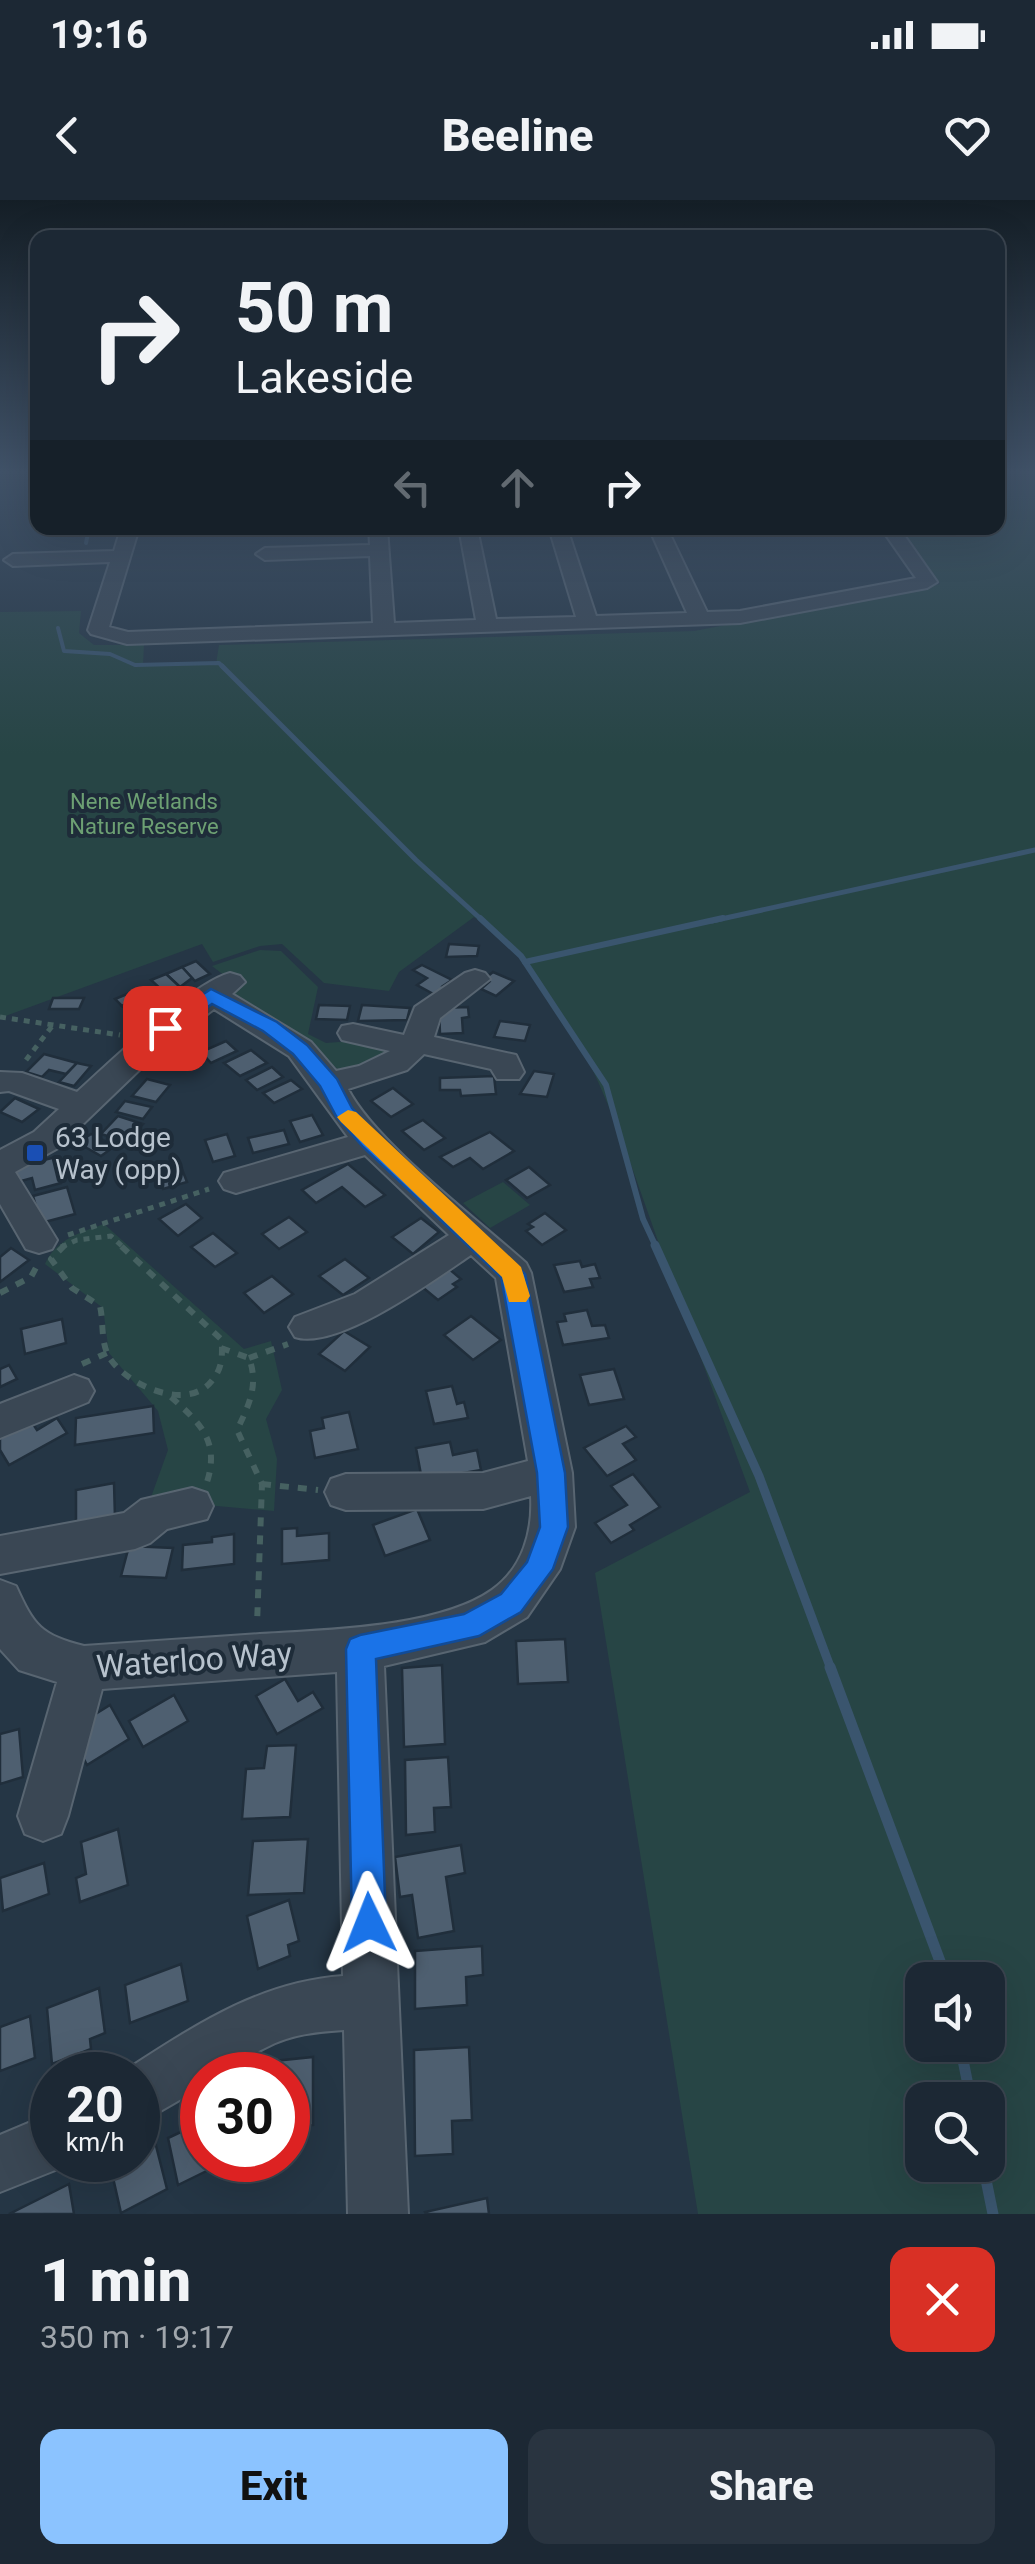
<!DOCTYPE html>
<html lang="en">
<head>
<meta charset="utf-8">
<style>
  :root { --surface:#1c2834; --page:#293440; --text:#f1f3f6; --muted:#a0a6ac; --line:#3a444f; --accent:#8bc3ff }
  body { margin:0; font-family:Roboto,sans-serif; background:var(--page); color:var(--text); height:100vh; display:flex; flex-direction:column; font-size:38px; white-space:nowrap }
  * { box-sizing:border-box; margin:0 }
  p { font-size:32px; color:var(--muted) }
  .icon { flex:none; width:55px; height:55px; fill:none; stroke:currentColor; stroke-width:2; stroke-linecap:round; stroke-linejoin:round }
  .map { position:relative; height:2014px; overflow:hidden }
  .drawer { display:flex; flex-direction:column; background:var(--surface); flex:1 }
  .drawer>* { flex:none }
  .hud { position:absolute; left:30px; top:30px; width:975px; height:305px; border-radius:20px; box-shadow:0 10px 40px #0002,0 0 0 2px var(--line); background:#1c2834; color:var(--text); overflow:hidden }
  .fabs { position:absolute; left:905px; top:1762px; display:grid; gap:20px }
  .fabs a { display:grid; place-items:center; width:100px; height:100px; border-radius:20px; background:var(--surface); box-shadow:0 10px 40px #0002,0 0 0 2px var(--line); font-size:50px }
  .speed { position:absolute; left:30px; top:1852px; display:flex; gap:20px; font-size:50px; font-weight:700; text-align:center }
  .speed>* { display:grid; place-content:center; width:130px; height:130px; border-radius:50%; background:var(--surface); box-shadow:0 10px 40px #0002,0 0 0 2px var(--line); line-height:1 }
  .speed small { font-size:25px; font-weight:400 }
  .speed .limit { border:15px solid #d22; background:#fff; color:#111 }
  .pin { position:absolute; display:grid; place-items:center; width:85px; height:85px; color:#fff; margin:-42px; border-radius:20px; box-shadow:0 5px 15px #0006 }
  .me { position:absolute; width:110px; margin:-55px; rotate:358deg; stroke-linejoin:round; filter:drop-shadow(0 0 8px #0008) }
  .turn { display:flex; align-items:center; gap:35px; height:210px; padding:0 40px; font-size:45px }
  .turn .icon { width:130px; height:130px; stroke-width:2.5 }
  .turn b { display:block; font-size:70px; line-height:85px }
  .lanes { display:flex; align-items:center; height:95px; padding:0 40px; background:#0003; justify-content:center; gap:50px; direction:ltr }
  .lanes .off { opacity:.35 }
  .round { display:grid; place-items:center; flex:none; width:105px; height:105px; border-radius:20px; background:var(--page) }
  .overview { display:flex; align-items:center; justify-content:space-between; height:170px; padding:0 40px }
  h1 { font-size:60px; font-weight:800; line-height:75px }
  .button { display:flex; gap:20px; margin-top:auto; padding:20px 40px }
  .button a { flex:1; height:115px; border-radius:20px; background:var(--accent); color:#111; font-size:40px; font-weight:800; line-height:115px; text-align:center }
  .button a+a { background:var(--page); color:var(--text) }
  .status { display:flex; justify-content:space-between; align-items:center; height:70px; padding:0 50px; background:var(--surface); direction:ltr }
  .status svg { height:28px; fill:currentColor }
  header { display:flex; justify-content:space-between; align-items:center; height:130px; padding:0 40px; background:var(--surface); font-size:45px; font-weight:800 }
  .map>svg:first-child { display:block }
  .green { fill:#274545; fill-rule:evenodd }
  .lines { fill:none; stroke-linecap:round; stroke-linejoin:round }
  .stream-far4 { stroke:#3a556e; stroke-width:4 }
  .stream-far3 { stroke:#3a556e; stroke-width:5 }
  .stream-far2 { stroke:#3a556e; stroke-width:6 }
  .stream-far1 { stroke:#3a556e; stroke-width:9 }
  .stream { stroke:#3a556e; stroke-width:11 }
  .building { fill:#4e5f70; stroke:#202e3b; stroke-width:2.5 }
  .minor-casing { stroke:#586571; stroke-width:4 }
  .path-far1 { stroke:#466161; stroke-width:5; stroke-dasharray:6 6; stroke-linecap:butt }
  .path { stroke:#466161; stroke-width:6; stroke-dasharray:9 9; stroke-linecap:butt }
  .minor { fill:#3a4754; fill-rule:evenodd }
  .route { fill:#1a73e8; stroke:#114b97; stroke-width:2.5 }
  .slow { fill:#f59e0b }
  .transit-dot { fill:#1a4fb4; stroke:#1e2c39; stroke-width:4 }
  .labels { text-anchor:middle; stroke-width:8; stroke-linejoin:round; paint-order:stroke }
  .far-park-label { font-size:22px; fill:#6da073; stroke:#1e2c39 }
  .poi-label { font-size:28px; fill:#b7c2cd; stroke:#1e2c39; text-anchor:start }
  .near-street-label { font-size:32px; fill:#b7c2cd; stroke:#1e2c39 }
</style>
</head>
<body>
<div class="status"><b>19:16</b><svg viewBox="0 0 49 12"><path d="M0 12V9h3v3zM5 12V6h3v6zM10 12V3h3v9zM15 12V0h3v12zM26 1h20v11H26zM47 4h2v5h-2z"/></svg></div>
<header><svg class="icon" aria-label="back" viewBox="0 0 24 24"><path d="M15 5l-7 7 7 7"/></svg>Beeline<svg class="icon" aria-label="heart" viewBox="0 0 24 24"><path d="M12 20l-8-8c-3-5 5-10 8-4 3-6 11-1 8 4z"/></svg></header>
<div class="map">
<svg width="1035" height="2014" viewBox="0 0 1035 2014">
  <rect width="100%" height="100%" fill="#253645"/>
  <!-- green -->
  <g class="green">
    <path d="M 998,272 L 1035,272 L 1035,2014 L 698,2014 L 595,1373 L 750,1292 C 720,1211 691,1130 661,1049 C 618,931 581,794 474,717 L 399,772 L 389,791 L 324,783 L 282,744 L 260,746 L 213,762 L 202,744 L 0,818 L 0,412 L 81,411 L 79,433 L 94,445 L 144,445 L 143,465 L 216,464 L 219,445 L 694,431 L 940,384 L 900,328 L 998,328 ZM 922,1780 L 988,1780 L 988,1845 L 922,1845 ZM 922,1900 L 988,1900 L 988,1965 L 922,1965 Z"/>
    <polygon points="260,750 281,751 318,787 308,834 326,843 353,841 394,850 356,868 340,871 282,822 229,796 238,786 212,766"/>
    <polygon points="503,982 530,1005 490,1028 463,1003"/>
    <path d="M 104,1024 L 244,1149 L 271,1141 L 282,1190 L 266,1219 L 277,1259 L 274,1311 L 150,1300 L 168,1250 L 158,1211 L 109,1153 L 103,1108 L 45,1064 C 55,1040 81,1032 104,1024 Z"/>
  </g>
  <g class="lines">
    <!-- stream-far4 -->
    <g class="stream-far4">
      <polyline points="29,272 38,279"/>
      <polyline points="86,343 89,328"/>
      <polyline points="58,428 64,451 110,454 135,465 219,463 224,468"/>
    </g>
    <!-- stream-far3 -->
    <g class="stream-far3">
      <polyline points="222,466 416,660 483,721"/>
      <polyline points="712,721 1035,650"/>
    </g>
    <!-- stream-far2 -->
    <g class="stream-far2">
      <polyline points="480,718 521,756 606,885 643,1019 656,1047"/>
      <polyline points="525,762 723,718"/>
    </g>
    <!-- stream-far1 -->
    <polyline class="stream-far1" points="655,1045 759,1276 831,1469"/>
    <!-- stream -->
    <g class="stream">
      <polyline points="830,1467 947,1780"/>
      <polyline points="960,1845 971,1900"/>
      <polyline points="983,1965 993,2014"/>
    </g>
  </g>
  <!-- building -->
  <g class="building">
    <polygon points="449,744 479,746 477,756 446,757"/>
    <polygon points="196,761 210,774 195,781 182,767"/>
    <polygon points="422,765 452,780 443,786 448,788 437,796 417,785 427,778 413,770"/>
    <polygon points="182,767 192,778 180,787 166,774"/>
    <polygon points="493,772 514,781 496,796 481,789 489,782 483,780"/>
    <polygon points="166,774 180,787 165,793 151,780"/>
    <polygon points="139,789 146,795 122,806 115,799"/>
    <polygon points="146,795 153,801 129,812 122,806"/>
    <polygon points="53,798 84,798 79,809 49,809"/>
    <polygon points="319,805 350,806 347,820 316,819"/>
    <polygon points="362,805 410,808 407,820 358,821"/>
    <polygon points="468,807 469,817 462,818 463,833 440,834 439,808"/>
    <polygon points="500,821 530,825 525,841 494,837"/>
    <polygon points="172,839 199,855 183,865 150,852"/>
    <polygon points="226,841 237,851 211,863 201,852"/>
    <polygon points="251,850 267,863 240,876 224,863"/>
    <polygon points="44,854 77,863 66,874 49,870 42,877 26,872"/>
    <polygon points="77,863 91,866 74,886 59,882"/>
    <polygon points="272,867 283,877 257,890 246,880"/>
    <polygon points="534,871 554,874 547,897 520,894"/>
    <polygon points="494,876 496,894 461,896 460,890 440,890 440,878"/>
    <polygon points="147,879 170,885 156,902 132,896"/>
    <polygon points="291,880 302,889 274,903 263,893"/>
    <polygon points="393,888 413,904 391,917 371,901"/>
    <polygon points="15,898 39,909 22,922 0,912"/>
    <polygon points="125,901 152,907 143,919 116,912"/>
    <polygon points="312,915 323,935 300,942 290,921"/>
    <polygon points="118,916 143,924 126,942 101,934"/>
    <polygon points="423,920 445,938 424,950 402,931"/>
    <polygon points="284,930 289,944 253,953 248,938"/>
    <polygon points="490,932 514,951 483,969 470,958 453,967 440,957"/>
    <polygon points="91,934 115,946 101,956 78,943"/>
    <polygon points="227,934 235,956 213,962 205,940"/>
    <polygon points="56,957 61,983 35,990 32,978 14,983 11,968"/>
    <polygon points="178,959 187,982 163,989 154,966"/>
    <polygon points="348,964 385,995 365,1007 342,987 316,1003 302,990"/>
    <polygon points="529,967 550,985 527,998 506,980"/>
    <polygon points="67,987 75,1014 41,1023 33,996"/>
    <polygon points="186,1004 202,1018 178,1036 159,1019"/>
    <polygon points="545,1013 566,1030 542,1045 526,1031 533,1027 528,1024"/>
    <polygon points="289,1017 307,1032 279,1049 262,1034"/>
    <polygon points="421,1018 439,1032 413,1054 392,1037"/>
    <polygon points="213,1033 237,1053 215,1067 191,1047"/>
    <polygon points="11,1048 29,1060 0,1082 0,1057"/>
    <polygon points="345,1059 369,1078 343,1095 319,1076"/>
    <polygon points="580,1061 582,1067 595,1064 600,1078 590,1079 593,1087 564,1092 554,1065"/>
    <polygon points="442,1063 461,1079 453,1084 457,1087 438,1100 415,1081"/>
    <polygon points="272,1076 293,1094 264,1113 244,1093"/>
    <polygon points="587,1110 592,1126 605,1125 609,1138 563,1145 557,1122 566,1121 564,1114"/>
    <polygon points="471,1116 501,1140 473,1160 444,1135"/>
    <polygon points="62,1119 66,1143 25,1154 21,1129"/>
    <polygon points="344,1131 370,1147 345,1171 319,1154"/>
    <polygon points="9,1165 17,1179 0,1187 0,1169"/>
    <polygon points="614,1169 624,1199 589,1205 580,1175"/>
    <polygon points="452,1186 457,1204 464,1202 468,1218 434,1224 426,1191"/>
    <polygon points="153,1206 154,1233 75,1245 76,1218"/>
    <polygon points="349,1212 358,1249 315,1258 310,1231 324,1228 322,1218"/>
    <polygon points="57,1218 67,1233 9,1265 0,1250 0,1238 31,1221 37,1230"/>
    <polygon points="626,1226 636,1237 623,1244 636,1260 607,1276 584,1248"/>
    <polygon points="450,1242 453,1255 477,1250 481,1270 422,1280 416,1248"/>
    <polygon points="633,1274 660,1307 630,1325 634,1330 611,1343 595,1323 627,1305 611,1286"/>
    <polygon points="114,1283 115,1318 76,1324 76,1290"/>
    <polygon points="417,1309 430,1340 385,1356 373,1325"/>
    <polygon points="297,1328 297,1336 329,1333 329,1360 282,1364 282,1329"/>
    <polygon points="234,1334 234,1364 182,1370 183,1345 212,1342 212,1337"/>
    <polygon points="129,1346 173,1348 166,1378 121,1376"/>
    <polygon points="565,1439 568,1482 518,1484 516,1441"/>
    <polygon points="442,1465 445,1544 404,1547 402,1468"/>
    <polygon points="285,1479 298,1501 313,1492 323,1508 277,1534 256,1496"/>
    <polygon points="174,1495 188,1521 143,1547 129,1521"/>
    <polygon points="110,1505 129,1539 87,1565 74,1540 81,1523"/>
    <polygon points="19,1529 23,1577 0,1584 0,1534"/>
    <polygon points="296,1545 290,1617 242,1619 246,1569 264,1568 267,1546"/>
    <polygon points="448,1557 451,1607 434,1608 435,1632 406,1635 405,1560"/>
    <polygon points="118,1629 128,1685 80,1702 76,1678 86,1674 81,1642"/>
    <polygon points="308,1639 304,1693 248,1695 253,1641"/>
    <polygon points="461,1645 465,1673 446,1677 454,1731 418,1738 412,1695 400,1697 395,1657"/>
    <polygon points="44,1663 49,1694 3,1711 0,1678"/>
    <polygon points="289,1700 299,1741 288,1745 290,1756 258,1769 247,1716"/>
    <polygon points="482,1746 483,1775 466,1777 467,1805 415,1809 415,1751"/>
    <polygon points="181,1764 188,1801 130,1823 125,1785"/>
    <polygon points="99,1788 105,1833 90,1839 91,1849 52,1864 47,1808"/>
    <polygon points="30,1816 35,1858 0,1871 0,1827"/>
    <polygon points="469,1847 472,1920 452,1921 453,1954 415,1956 414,1850"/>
    <polygon points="313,1857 313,1925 288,1928 288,1875 274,1875 274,1861"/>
    <polygon points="202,1922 202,1960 229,1960 178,1985 168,1938"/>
    <polygon points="153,1934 167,1989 121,2013 109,1960 138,1960 138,1942"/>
    <polygon points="69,1984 74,2014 9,2014"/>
    <polygon points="487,1998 489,2014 426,2014 425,2012"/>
  </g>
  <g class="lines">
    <!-- minor casing -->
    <g class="minor-casing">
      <g id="minor">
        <polygon points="121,328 139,328 109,427 128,432 373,423 370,356 265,360 256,354 265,348 370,345 369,328 387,328 394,423 476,420 459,328 477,328 496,419 576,417 549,328 567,328 596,416 687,413 649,328 667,328 707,412 740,411 916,378 881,328 899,328 937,382 927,388 740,423 127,444 91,434 88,430 110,362 13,366 4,360 13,354 114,351"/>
        <path d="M 475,770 L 485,773 L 490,779 L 440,818 L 434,837 L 516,855 L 524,872 L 519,879 L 497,879 L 491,869 L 424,854 L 407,870 L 348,889 C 375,942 478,1020 526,1063 L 531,1073 L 572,1273 L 575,1327 L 560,1369 L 527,1417 L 485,1442 L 384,1466 L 408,2014 L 348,2014 L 344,1830 C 316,1832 292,1834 267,1847 C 243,1858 230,1875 202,1875 L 202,1887 L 138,1924 L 138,1875 L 118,1875 C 190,1829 256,1782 343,1776 L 337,1472 L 102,1489 L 68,1616 L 61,1634 L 43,1641 L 25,1634 L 18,1616 L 57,1482 L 19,1470 L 0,1449 L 0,1380 L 16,1386 C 34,1426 41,1435 84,1446 C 143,1442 202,1438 260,1434 C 326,1430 438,1428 492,1390 C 523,1368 533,1331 531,1296 L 483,1309 L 346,1310 L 331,1305 L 325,1292 L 331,1279 L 346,1274 L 483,1273 L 528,1261 L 496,1078 L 471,1055 C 434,1080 337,1151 295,1137 L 289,1127 L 295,1117 L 355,1094 L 449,1035 L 365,955 L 236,993 L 224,989 L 219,981 L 224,973 L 348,937 L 289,856 L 214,809 L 161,849 L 58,948 L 15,972 L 57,1040 L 52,1049 L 39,1053 L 26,1049 L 0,1004 L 0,950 L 34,932 L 59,909 L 9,891 L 0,892 L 0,872 L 22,873 L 77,892 C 109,863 192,783 230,773 L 240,776 L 245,782 L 232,794 L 311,842 L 336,871 L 359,866 L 390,851 L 342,840 L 338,833 L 342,826 L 353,824 L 404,835 L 415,807 L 465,773 Z"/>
        <polygon points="74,1175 88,1180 94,1191 88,1202 0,1238 0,1204"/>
        <polygon points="192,1288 207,1293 213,1306 207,1319 167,1329 150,1343 135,1349 0,1374 0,1336 124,1313 141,1300"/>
        <polygon points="52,1913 52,1960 73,1963 0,1992 0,1935"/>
      </g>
    </g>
    <!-- path-far1 -->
    <g class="path-far1">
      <polyline points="0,817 120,835"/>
      <polyline points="26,860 53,825"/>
      <polyline points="68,1035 209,989"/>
      <polyline points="61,1047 77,1040 111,1036 123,1047"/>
    </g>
    <!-- path -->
    <g class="path">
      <path d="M 65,1045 L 51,1059 L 72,1088 L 100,1106 C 104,1123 100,1145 111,1160 C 130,1187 191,1213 214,1178 C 223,1166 222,1154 222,1140 L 120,1045"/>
      <polyline points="0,1093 31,1077 39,1062"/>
      <path d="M 221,1148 L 249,1158 C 259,1185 249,1205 237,1230 L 262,1284 L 257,1425"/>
      <polyline points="249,1158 288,1144"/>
      <polyline points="82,1164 107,1153"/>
      <path d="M 171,1197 C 200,1223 220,1241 207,1282"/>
      <polyline points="262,1284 318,1290"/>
    </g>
    <!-- minor -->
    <use href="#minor" class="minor"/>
  </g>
  <!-- sky -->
  <linearGradient id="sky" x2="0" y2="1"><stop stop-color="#141e26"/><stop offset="0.49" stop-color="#405268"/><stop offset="1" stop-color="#405268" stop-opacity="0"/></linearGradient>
  <rect width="1035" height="554" fill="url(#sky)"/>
  <!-- route -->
  <polygon class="route" points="211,789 277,822 307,845 337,879 352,908 379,937 525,1074 565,1273 568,1327 553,1369 521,1412 479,1436 376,1459 386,1723 381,1735 369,1740 357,1735 352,1723 346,1449 350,1439 360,1435 464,1414 501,1394 527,1362 540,1327 537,1273 501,1077 363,947 336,916 320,886 293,854 263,831 212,804 172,833 158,833 158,824"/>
  <!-- slow -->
  <polygon class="slow" points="348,910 356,912 521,1067 530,1096 526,1102 509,1102 502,1077 341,922 337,917"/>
  <!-- markers -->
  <rect class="transit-dot" x="25" y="943" width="20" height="20" rx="5"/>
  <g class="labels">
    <!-- far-park labels -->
    <g class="far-park-label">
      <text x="144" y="609">Nene Wetlands<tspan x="144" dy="25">Nature Reserve</tspan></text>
    </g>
    <!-- poi labels -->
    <g class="poi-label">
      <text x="55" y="947">63 Lodge<tspan x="55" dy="32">Way (opp)</tspan></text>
    </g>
    <!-- near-street labels -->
    <g class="near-street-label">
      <text transform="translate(194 1460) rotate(-4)" y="11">Waterloo Way</text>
    </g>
  </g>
</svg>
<div class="fabs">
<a><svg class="icon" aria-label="sound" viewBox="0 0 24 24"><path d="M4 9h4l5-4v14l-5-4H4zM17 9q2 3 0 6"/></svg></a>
<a><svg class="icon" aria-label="search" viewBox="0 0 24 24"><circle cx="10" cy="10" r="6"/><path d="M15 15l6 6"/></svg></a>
</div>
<div class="speed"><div>20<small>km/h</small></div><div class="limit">30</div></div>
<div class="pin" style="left:165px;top:828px;background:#d93025"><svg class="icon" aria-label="arrive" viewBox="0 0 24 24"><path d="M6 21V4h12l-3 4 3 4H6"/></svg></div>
<svg class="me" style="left:369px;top:1723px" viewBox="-20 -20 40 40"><path d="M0-17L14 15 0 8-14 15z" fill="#1a73e8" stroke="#fff" stroke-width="4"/></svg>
<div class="hud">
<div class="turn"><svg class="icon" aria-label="right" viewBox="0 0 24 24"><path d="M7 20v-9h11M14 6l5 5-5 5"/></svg><div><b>50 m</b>Lakeside</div></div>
<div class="lanes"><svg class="icon off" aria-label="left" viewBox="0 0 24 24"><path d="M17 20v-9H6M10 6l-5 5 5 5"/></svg><svg class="icon off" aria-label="ahead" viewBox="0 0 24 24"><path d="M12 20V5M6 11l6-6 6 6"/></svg><svg class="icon" aria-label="right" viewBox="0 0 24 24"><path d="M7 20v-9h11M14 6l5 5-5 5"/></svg></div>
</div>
</div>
<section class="drawer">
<div class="overview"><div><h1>1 min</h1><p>350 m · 19:17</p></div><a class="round" style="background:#d93025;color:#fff"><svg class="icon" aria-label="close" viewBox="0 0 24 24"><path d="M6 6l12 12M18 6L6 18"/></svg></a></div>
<div class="button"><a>Exit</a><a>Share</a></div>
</section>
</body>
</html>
